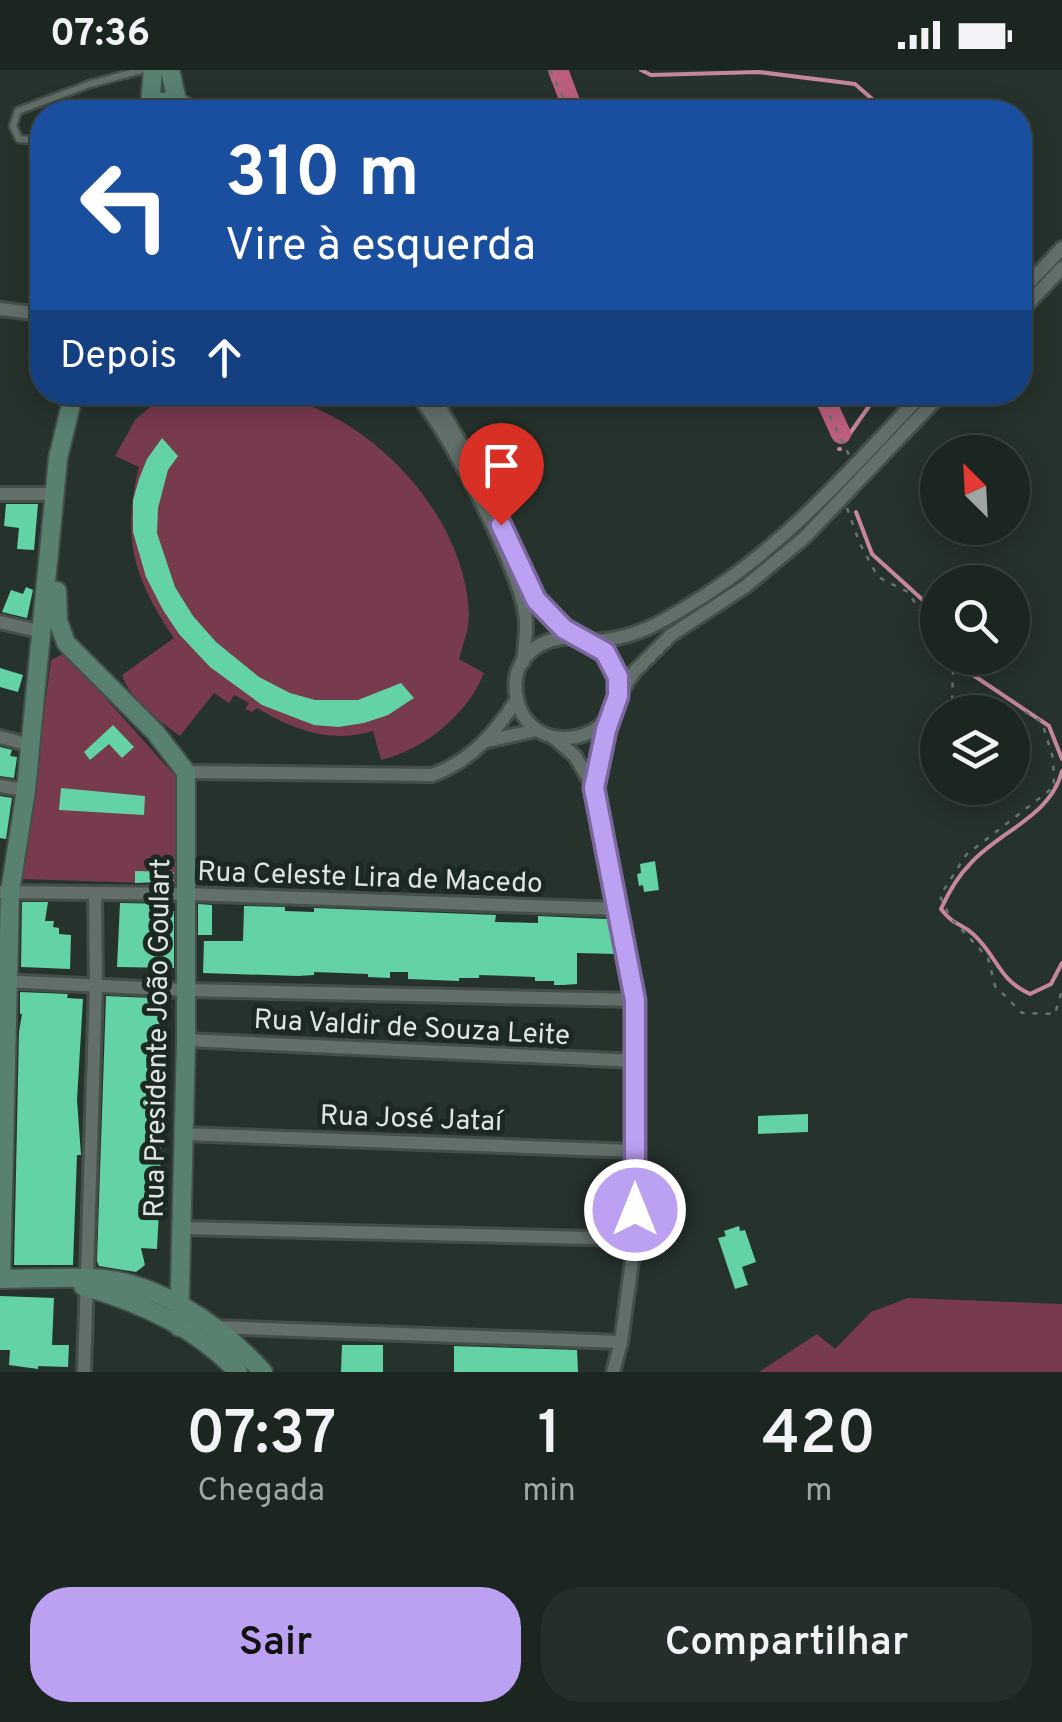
<!DOCTYPE html>
<html lang="pt">
<head>
<meta charset="utf-8">
<style>
  :root { --surface:#1c2621; --page:#252e2a; --text:#f1f3f6; --muted:#a0a5a5; --line:#3a433f; --accent:#bca0f2 }
  body { margin:0; font-family:Overpass,sans-serif; background:var(--page); color:var(--text); height:100vh; display:flex; flex-direction:column; font-size:38px; white-space:nowrap }
  * { box-sizing:border-box; margin:0 }
  p { font-size:32px; color:var(--muted) }
  .icon { flex:none; width:55px; height:55px; fill:none; stroke:currentColor; stroke-width:2; stroke-linecap:round; stroke-linejoin:round }
  .map { position:relative; height:1302px; overflow:hidden }
  .sheet { display:flex; flex-direction:column; background:var(--surface); flex:1 }
  .sheet>* { flex:none }
  .top-card { position:absolute; left:30px; top:30px; width:1002px; height:305px; border-radius:40px; box-shadow:0 5px 25px #0003,0 0 0 2px var(--line); background:#1a4fa0; color:#fff; overflow:hidden }
  .needle { width:65px; rotate:336deg }
  .tools { position:absolute; left:920px; top:365px; display:grid; gap:20px }
  .tools a { display:grid; place-items:center; width:110px; height:110px; border-radius:50%; background:var(--surface); box-shadow:0 5px 25px #0003,0 0 0 2px var(--line); font-size:50px }
  .pin { position:absolute; display:grid; place-items:center; width:85px; height:85px; color:#fff; margin:-102px -42px; border-radius:50% 50% 50% 0; rotate:-45deg; box-shadow:0 0 10px #0007 }
  .pin .icon { rotate:45deg }
  .me { position:absolute; width:110px; margin:-55px; rotate:0deg; stroke-linejoin:round; filter:drop-shadow(0 0 8px #0008) }
  .turn { display:flex; align-items:center; gap:35px; height:210px; padding:0 30px; font-size:45px }
  .turn .icon { width:130px; height:130px; stroke-width:2.5 }
  .turn b { display:block; font-size:70px; line-height:85px }
  .then { display:flex; align-items:center; height:95px; padding:0 30px; background:#0003; gap:20px; font-size:38px }
  .eta { display:flex; justify-content:space-evenly; align-items:center; height:170px; text-align:center }
  .eta b { font-size:60px; font-weight:600; line-height:70px }
  .action { display:flex; gap:20px; margin-top:auto; padding:20px 30px }
  .action a { flex:1; height:115px; border-radius:40px; background:var(--accent); color:#111; font-size:40px; font-weight:600; line-height:115px; text-align:center }
  .action a+a { background:var(--page); color:var(--text) }
  .status { display:flex; justify-content:space-between; align-items:center; height:70px; padding:0 50px; background:var(--surface); direction:ltr }
  .status svg { height:28px; fill:currentColor }
  .map>svg:first-child { display:block }
  .green { fill:#783a4d }
  .lines { fill:none; stroke-linecap:round; stroke-linejoin:round }
  .stream { stroke:#c6879a; stroke-width:4 }
  .river { stroke:#bc5f7c; stroke-width:20 }
  .building { fill:#63d2a4 }
  .lane-casing { stroke:#444f4a; stroke-width:11 }
  .street-casing { stroke:#444f4a; stroke-width:18 }
  .secondary-casing { stroke:#444f4a; stroke-width:22 }
  .path { stroke:#68736d; stroke-width:2.5; stroke-dasharray:5 8; stroke-linecap:butt }
  .lane { stroke:#627069; stroke-width:6 }
  .street { stroke:#627069; stroke-width:12 }
  .secondary { stroke:#588170; stroke-width:18 }
  .route-casing { stroke:#7a689d; stroke-width:25 }
  .route { stroke:#bca0f2; stroke-width:18 }
  .labels { text-anchor:middle; stroke-width:10; stroke-linejoin:round; paint-order:stroke }
  .street-label { font-size:28px; fill:#dee5e1; stroke:#1c2822 }
</style>
</head>
<body>
<div class="status"><b>07:36</b><svg viewBox="0 0 49 12"><path d="M0 12V9h3v3zM5 12V6h3v6zM10 12V3h3v9zM15 12V0h3v12zM26 1h20v11H26zM47 4h2v5h-2z"/></svg></div>
<div class="map">
<svg width="1062" height="1302" viewBox="0 0 1062 1302">
  <rect width="100%" height="100%" fill="#26322c"/>
  <!-- green -->
  <g class="green">
    <path d="M 167,323 L 204,323 L 208,331 C 228,326 249,320 269,324 C 368,341 465,443 469,544 C 469,559 463,575 459,589 L 484,603 C 467,645 425,679 381,690 L 373,661 C 332,674 293,660 257,638 L 252,642 L 245,639 L 249,633 L 234,625 L 229,633 L 214,623 L 180,666 C 159,650 131,632 122,605 L 174,568 C 134,509 121,468 139,397 L 115,386 L 135,350 Z"/>
    <polygon points="65,583 178,709 175,814 22,809 51,590"/>
    <polygon points="908,1228 1062,1234 1062,1302 759,1302 817,1264 835,1279 871,1242"/>
  </g>
  <g class="lines">
    <!-- stream -->
    <g class="stream">
      <polyline points="641,0 651,5 759,2 855,14 887,42"/>
      <polyline points="846,369 879,322"/>
      <polyline points="839,379 840,379"/>
      <polyline points="856,442 872,484 925,532 938,552"/>
      <polyline points="960,588 970,603 1049,656 1062,689"/>
      <path d="M 1062,701 C 1051,746 1000,761 971,793 C 958,806 949,821 941,839 C 955,857 960,852 973,864 C 997,885 998,910 1030,924 L 1051,914 L 1062,893"/>
    </g>
    <!-- river -->
    <g class="river">
      <polyline points="558,0 574,42"/>
      <polyline points="822,322 841,364"/>
    </g>
  </g>
  <!-- building -->
  <g class="building">
    <polygon points="162,368 178,386 168,400 158,438 157,463 175,517 193,546 216,572 259,607 290,623 315,630 358,630 401,613 414,628 388,645 364,653 338,657 314,655 262,635 210,597 179,564 163,540 146,507 133,462 133,430 139,409 147,389"/>
    <polygon points="6,434 38,434 34,480 17,479 19,458 4,456"/>
    <polygon points="26,517 33,520 27,548 2,542 11,520 23,524"/>
    <polygon points="0,598 23,605 18,622 0,617"/>
    <polygon points="113,655 134,677 122,688 109,674 90,690 84,682"/>
    <polygon points="0,677 12,680 10,686 17,687 14,708 0,706"/>
    <polygon points="61,718 145,726 144,745 59,740"/>
    <polygon points="0,726 12,728 6,769 0,768"/>
    <polygon points="655,791 659,820 644,822 643,815 639,816 637,804 641,803 640,794"/>
    <polygon points="135,801 174,802 174,811 135,813"/>
    <polygon points="22,832 48,832 45,851 54,851 53,857 59,858 59,864 71,865 70,899 21,897"/>
    <polygon points="120,833 170,834 170,841 174,841 174,898 117,897"/>
    <polygon points="198,834 212,835 212,865 198,865"/>
    <polygon points="244,836 285,837 285,841 314,842 314,838 496,845 495,852 538,853 538,846 607,849 615,884 577,883 577,914 563,915 554,915 554,911 535,911 535,907 479,905 479,908 459,908 459,911 408,909 408,902 390,902 390,908 368,907 368,904 314,902 314,905 298,906 203,903 204,871 243,871"/>
    <polygon points="20,922 68,924 67,928 83,929 77,1030 81,1085 77,1085 73,1195 14,1195 19,962 22,944 20,944"/>
    <polygon points="106,926 174,929 165,931 163,988 169,988 168,1007 160,1006 159,1025 162,1025 160,1116 167,1116 166,1140 159,1140 157,1179 141,1178 145,1195 136,1202 99,1196 97,1191"/>
    <polygon points="808,1044 808,1062 758,1064 758,1046"/>
    <polygon points="739,1156 740,1161 745,1160 756,1192 742,1197 748,1215 735,1219 718,1168 726,1166 724,1161"/>
    <polygon points="0,1226 54,1228 52,1275 69,1275 68,1297 38,1296 38,1299 9,1295 10,1280 0,1280"/>
    <polygon points="342,1275 383,1275 383,1302 341,1302"/>
    <polygon points="454,1276 577,1280 578,1302 454,1302"/>
  </g>
  <g class="lines">
    <!-- lane casing -->
    <g class="lane-casing">
      <polyline id="lane" points="42,71 19,69 13,56 18,41 90,14 142,0"/>
    </g>
    <!-- street casing -->
    <g class="street-casing">
      <g id="street">
        <polyline points="1020,222 1062,178"/>
        <polyline points="0,239 42,244"/>
        <polyline points="1020,242 1062,198"/>
        <path d="M 414,322 C 448,359 513,488 524,537 C 528,554 525,574 523,592"/>
        <polyline points="431,322 465,381 536,530 548,546 574,564"/>
        <polyline points="0,424 54,424"/>
        <polyline points="0,552 43,562"/>
        <path d="M 589,571 C 631,571 661,553 696,531 C 785,476 852,398 924,322"/>
        <polyline points="618,626 635,601 671,565 746,516 805,467 943,322"/>
        <polyline points="0,667 30,675"/>
        <polyline points="554,668 575,686 594,718 635,930 635,1169 621,1272 613,1302"/>
        <polyline points="487,671 537,660"/>
        <path d="M 186,702 L 432,705 C 470,692 496,662 517,629"/>
        <polyline points="0,716 26,720"/>
        <path d="M 594,718 C 599,704 599,688 603,673 C 607,654 620,634 619,614 C 615,543 501,558 517,629 C 527,677 586,679 612,644"/>
        <polyline points="0,822 186,824 619,839"/>
        <polyline points="2,911 185,920 635,930"/>
        <polyline points="186,970 636,991"/>
        <polyline points="184,1064 636,1081"/>
        <polyline points="182,1158 635,1169"/>
        <polyline points="214,1257 621,1272"/>
        <polyline points="84,1302 96,915 95,823"/>
      </g>
    </g>
    <!-- secondary casing -->
    <g class="secondary-casing">
      <g id="secondary">
        <polyline points="170,0 177,31"/>
        <polyline points="150,35 153,0"/>
        <path d="M 142,42 C 159,28 177,27 193,42"/>
        <path d="M 74,322 L 58,388 L 26,720 L 10,822 L 1,1209 C 30,1209 59,1207 87,1208 C 153,1208 220,1254 263,1302"/>
        <polyline points="57,521 58,551 66,573 155,662 186,702 186,970 179,1257"/>
        <path d="M 83,1216 C 139,1232 198,1258 238,1302"/>
      </g>
    </g>
    <!-- path -->
    <g class="path">
      <polyline points="550,0 570,42"/>
      <polyline points="818,322 849,385"/>
      <polyline points="847,438 860,474 878,507 908,522 938,568"/>
      <polyline points="947,588 953,599 952,634 960,642"/>
      <polyline points="1012,643 1025,642 1042,652 1053,688 1054,717 966,785 940,826 950,847 988,888 995,916 1022,943 1055,944 1062,920"/>
    </g>
    <!-- lane -->
    <use href="#lane" class="lane"/>
    <!-- street -->
    <use href="#street" class="street"/>
    <!-- secondary -->
    <use href="#secondary" class="secondary"/>
  </g>
  <g class="lines">
    <!-- route casing -->
    <g class="route-casing">
      <polyline id="route" points="501,455 536,530 564,559 605,582 618,607 618,626 606,660 594,718 635,930 635,1140"/>
    </g>
    <!-- route -->
    <use href="#route" class="route"/>
  </g>
  <g class="labels">
    <!-- street labels -->
    <g class="street-label">
      <text transform="translate(370 806) rotate(2)" y="10">Rua Celeste Lira de Macedo</text>
      <text transform="translate(412 956) rotate(3)" y="10">Rua Valdir de Souza Leite</text>
      <text transform="translate(156 968) rotate(-89)" y="10">Rua Presidente João Goulart</text>
      <text transform="translate(411 1047) rotate(2)" y="10">Rua José Jataí</text>
    </g>
  </g>
</svg>
<div class="tools">
<a><svg class="needle" viewBox="-14 -14 28 28"><path d="M0-13l5 13h-10z" fill="#e53935"/><path d="M0 13l5-13h-10z" fill="#a0a5a5"/></svg></a>
<a><svg class="icon" aria-label="search" viewBox="0 0 24 24"><circle cx="10" cy="10" r="6"/><path d="M15 15l6 6"/></svg></a>
<a><svg class="icon" aria-label="layers" viewBox="0 0 24 24"><path d="M12 4l9 5-9 5-9-5zM3 14l9 5 9-5"/></svg></a>
</div>
<div class="pin" style="left:501px;top:455px;background:#d93025"><svg class="icon" aria-label="arrive" viewBox="0 0 24 24"><path d="M6 21V4h12l-3 4 3 4H6"/></svg></div>
<svg class="me" style="left:635px;top:1140px" viewBox="-20 -20 40 40"><circle r="17" fill="#bca0f2" stroke="#fff" stroke-width="3"/><path d="M0-11L8 9 0 5-8 9z" fill="#fff"/></svg>
<div class="top-card">
<div class="turn"><svg class="icon" aria-label="left" viewBox="0 0 24 24"><path d="M17 20v-9H6M10 6l-5 5 5 5"/></svg><div><b>310 m</b>Vire à esquerda</div></div>
<div class="then">Depois<svg class="icon" aria-label="ahead" viewBox="0 0 24 24"><path d="M12 20V5M6 11l6-6 6 6"/></svg></div>
</div>
</div>
<section class="sheet">
<div class="eta">
<div><b>07:37</b><p>Chegada</p></div>
<div><b>1</b><p>min</p></div>
<div><b>420</b><p>m</p></div>
</div>
<div class="action"><a>Sair</a><a>Compartilhar</a></div>
</section>
</body>
</html>
